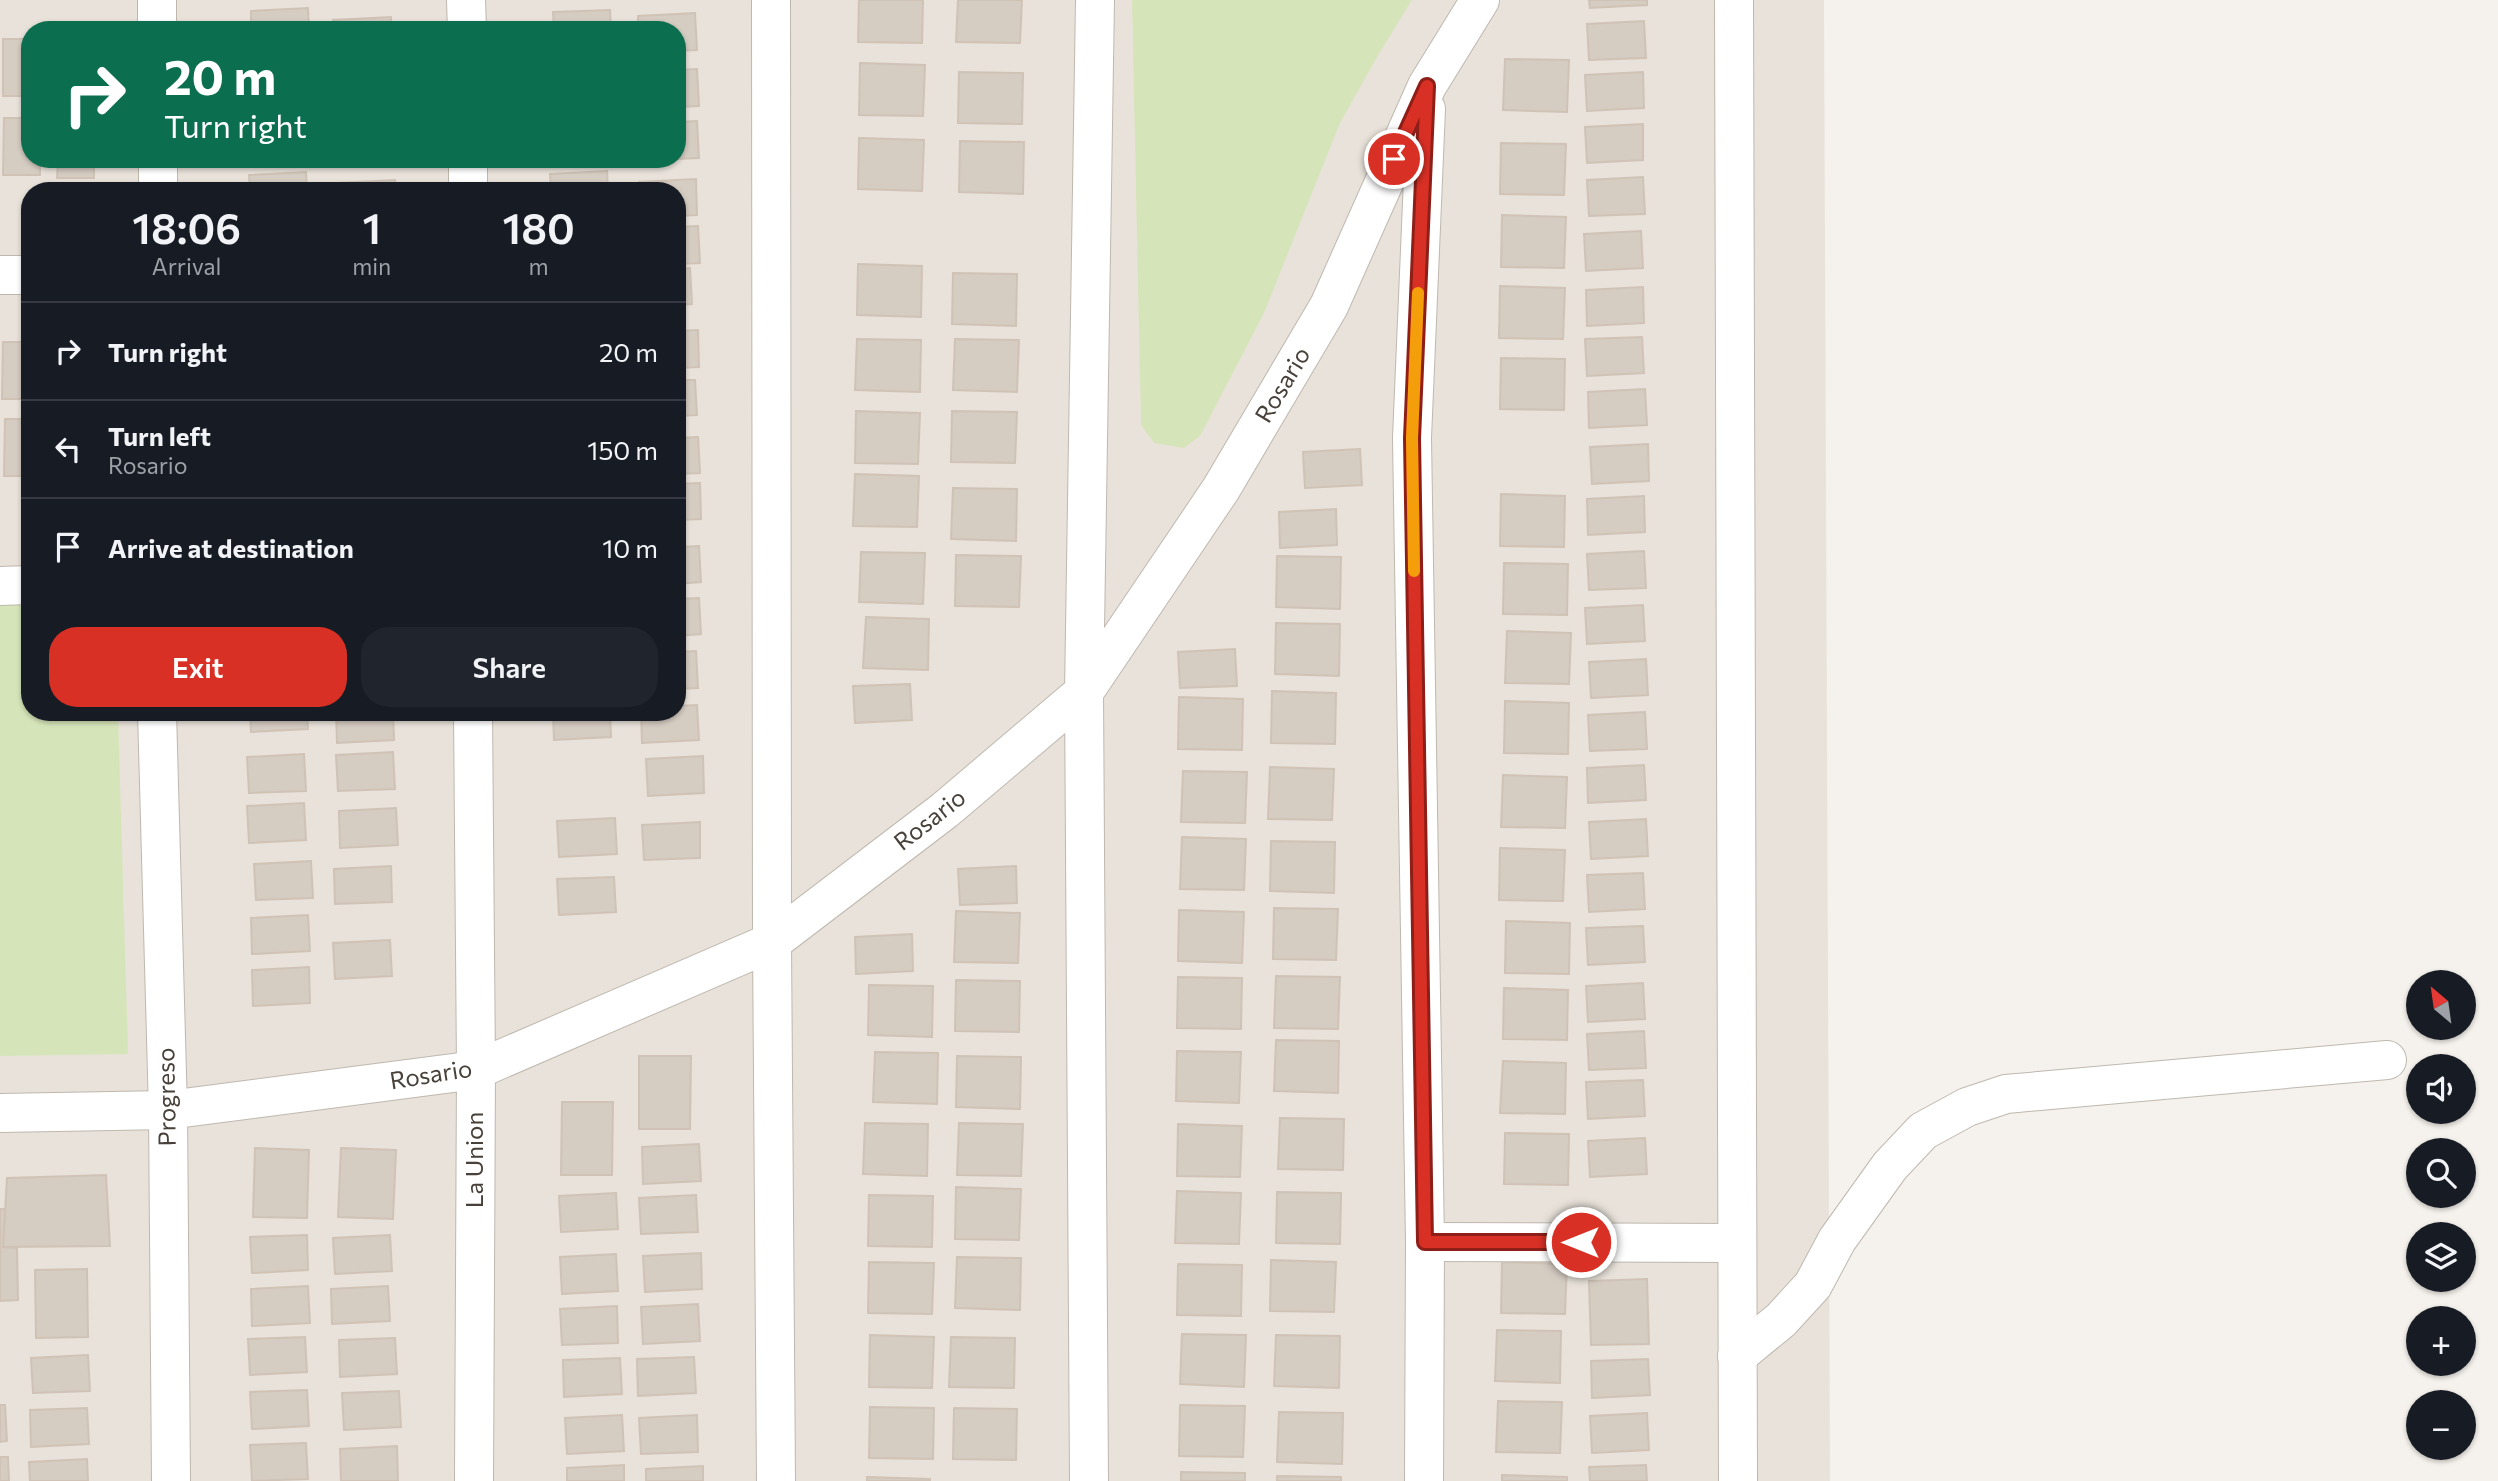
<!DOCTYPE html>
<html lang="en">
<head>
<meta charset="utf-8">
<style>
  :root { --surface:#171b24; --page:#20242c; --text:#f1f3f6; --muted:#9ea1a6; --line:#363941; --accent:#d93025 }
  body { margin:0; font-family:Commissioner,sans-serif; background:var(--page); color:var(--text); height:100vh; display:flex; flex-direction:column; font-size:26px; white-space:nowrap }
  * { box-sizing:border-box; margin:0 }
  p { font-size:23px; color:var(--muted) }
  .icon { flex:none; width:38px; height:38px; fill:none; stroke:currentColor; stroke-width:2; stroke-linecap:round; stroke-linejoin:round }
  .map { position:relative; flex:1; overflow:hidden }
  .details { position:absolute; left:21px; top:182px; width:665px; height:539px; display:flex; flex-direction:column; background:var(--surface); border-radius:28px; box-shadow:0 2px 5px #0004 }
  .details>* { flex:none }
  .hud { position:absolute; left:21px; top:21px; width:665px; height:147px; border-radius:28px; box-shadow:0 2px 5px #0004; background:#0b6e4f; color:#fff; overflow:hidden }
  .needle { width:46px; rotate:331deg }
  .tools { position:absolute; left:2406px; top:970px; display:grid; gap:14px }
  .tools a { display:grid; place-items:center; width:70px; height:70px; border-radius:50%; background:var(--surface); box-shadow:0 2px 5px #0004; font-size:35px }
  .pin { position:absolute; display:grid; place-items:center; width:60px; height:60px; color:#fff; margin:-30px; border:4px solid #fff; border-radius:50%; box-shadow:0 2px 7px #0007 }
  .me { position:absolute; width:77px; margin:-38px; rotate:270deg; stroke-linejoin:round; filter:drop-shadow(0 0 5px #0008) }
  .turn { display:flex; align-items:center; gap:24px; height:147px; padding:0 28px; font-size:32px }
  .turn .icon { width:91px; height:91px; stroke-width:2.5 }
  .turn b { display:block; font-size:49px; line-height:60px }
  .eta { display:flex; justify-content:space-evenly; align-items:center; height:119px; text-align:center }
  .eta b { font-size:42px; font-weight:600; line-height:49px }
  .action { display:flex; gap:14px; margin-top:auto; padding:14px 28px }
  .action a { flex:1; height:80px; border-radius:28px; background:var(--accent); color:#fff; font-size:28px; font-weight:600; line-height:80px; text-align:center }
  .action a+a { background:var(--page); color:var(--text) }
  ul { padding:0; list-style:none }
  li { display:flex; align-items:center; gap:21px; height:98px; padding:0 28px; border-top:2px solid var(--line) }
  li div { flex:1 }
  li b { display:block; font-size:26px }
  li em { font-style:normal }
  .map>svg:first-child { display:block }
  .residential { fill:#e8e2da; fill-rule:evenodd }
  .green { fill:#d6e5b9 }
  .building { fill:#d5ccc2; stroke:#d0c3b6; stroke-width:2 }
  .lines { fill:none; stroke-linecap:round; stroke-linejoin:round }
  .minor-casing { stroke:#bfb8af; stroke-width:40 }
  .minor { stroke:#fff; stroke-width:38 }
  .route-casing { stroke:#8d1f18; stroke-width:18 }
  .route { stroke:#d93025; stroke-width:12 }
  .slow { stroke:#f59e0b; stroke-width:12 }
  .labels { text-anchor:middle; stroke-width:5; stroke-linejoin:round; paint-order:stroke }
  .street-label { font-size:24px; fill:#48413a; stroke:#fff }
</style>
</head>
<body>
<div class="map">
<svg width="2498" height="1481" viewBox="0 0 2498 1481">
  <rect width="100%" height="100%" fill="#f5f1ec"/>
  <!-- residential -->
  <path class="residential" d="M 0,0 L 1824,0 L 1830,1481 L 0,1481 ZM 30,30 L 677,30 L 677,159 L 30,159 ZM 30,191 L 677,191 L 677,712 L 30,712 Z"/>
  <!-- green -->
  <g class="green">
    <polygon points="1132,0 1412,0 1377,57 1340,123 1264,313 1200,436 1184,448 1154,443 1141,425"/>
    <polygon points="0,594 30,594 30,712 118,712 128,1054 0,1056"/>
  </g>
  <!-- building -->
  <g class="building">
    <polygon points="859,0 923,0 922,43 858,42"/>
    <polygon points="958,0 1022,0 1020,43 956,42"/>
    <polygon points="1589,0 1647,0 1647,5 1590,8"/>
    <polygon points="308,8 309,30 251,30 251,11"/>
    <polygon points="610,10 611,30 554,30 553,12"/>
    <polygon points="695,13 697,50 677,51 677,30 638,30 638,16"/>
    <polygon points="391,17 391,30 334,30 333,20"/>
    <polygon points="1644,21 1646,58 1589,60 1587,24"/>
    <rect x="3" y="39" width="27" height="57"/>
    <polygon points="1505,59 1569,60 1567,112 1503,110"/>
    <polygon points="860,63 925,65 923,116 859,115"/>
    <polygon points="697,69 699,106 677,107 677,70"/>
    <polygon points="959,72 1023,73 1022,124 958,123"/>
    <polygon points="1643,72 1644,108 1587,111 1585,75"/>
    <polygon points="4,118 30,118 30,159 40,159 40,175 3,175"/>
    <polygon points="697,121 699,158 677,159 677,122"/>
    <polygon points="1643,124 1643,160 1587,163 1585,127"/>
    <polygon points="859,138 924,140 922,191 858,189"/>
    <polygon points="960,141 1024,142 1023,194 959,192"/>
    <polygon points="1501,143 1566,144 1564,195 1500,194"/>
    <polygon points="58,159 94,159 94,178 57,178"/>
    <polygon points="607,171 608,191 551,191 550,174"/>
    <polygon points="306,172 307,191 250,191 249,175"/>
    <polygon points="1643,177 1645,214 1589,216 1587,180"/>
    <polygon points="696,179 697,215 677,216 677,191 639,191 639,182"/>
    <polygon points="395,180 396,191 338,191 338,183"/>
    <polygon points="1502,215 1566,217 1564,268 1501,267"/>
    <polygon points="698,226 700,263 677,264 677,227"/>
    <polygon points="1641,231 1643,268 1586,271 1584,234"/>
    <polygon points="858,264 922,266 921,317 857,315"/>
    <polygon points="690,268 692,304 677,305 677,269"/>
    <polygon points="953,273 1017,274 1016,326 952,324"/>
    <polygon points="1500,286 1565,288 1563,339 1499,338"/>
    <polygon points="1643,287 1644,323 1587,326 1586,290"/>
    <polygon points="698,330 699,367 677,368 677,331"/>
    <polygon points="1642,337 1644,373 1587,376 1585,339"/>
    <polygon points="857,339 921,340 920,392 855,390"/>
    <polygon points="955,339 1019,340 1017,392 953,390"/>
    <polygon points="3,342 30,342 30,399 2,399"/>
    <polygon points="1501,358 1565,359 1564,410 1500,409"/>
    <polygon points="677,380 695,380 697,415 677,416"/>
    <polygon points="1645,389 1647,425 1589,428 1588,392"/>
    <polygon points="856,411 920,413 918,464 855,463"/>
    <polygon points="952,411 1017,412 1015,463 951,462"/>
    <polygon points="5,419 30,419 30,476 4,476"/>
    <polygon points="698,437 700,473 677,474 677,438"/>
    <polygon points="1648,444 1649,481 1592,484 1590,447"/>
    <polygon points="1360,449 1362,485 1305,488 1303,452"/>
    <polygon points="855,474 919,476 917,527 853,526"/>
    <polygon points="700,483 701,519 677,520 677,484"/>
    <polygon points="953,488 1017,489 1016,541 951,539"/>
    <polygon points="1501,494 1565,496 1564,547 1500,546"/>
    <polygon points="1644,496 1645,532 1588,535 1587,499"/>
    <polygon points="1336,509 1337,545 1280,548 1279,512"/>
    <polygon points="699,546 701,582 677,584 677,547"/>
    <polygon points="1644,551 1646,588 1589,590 1587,554"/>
    <polygon points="861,552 925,553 923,604 859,602"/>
    <polygon points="956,555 1021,556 1019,607 955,606"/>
    <polygon points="1277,556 1341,557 1340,609 1276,607"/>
    <polygon points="1504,563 1568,564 1567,615 1503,614"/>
    <polygon points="699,598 701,634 677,636 677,599"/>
    <polygon points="1643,605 1645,641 1587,644 1585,608"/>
    <polygon points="866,617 929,619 928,670 863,668"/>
    <polygon points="1276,623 1340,624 1339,676 1275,674"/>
    <polygon points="1507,631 1571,633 1569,684 1505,683"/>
    <polygon points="1235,649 1237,686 1180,688 1178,652"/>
    <polygon points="696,651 698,688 677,689 677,652"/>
    <polygon points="1646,659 1648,695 1591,698 1589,662"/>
    <polygon points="910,684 912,720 855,723 853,686"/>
    <polygon points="1272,691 1336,693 1335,744 1271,743"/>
    <polygon points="1179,697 1243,699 1242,750 1178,749"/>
    <polygon points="1505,701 1569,703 1568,754 1504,753"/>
    <polygon points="697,705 699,740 642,743 641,712 677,712 677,706"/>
    <polygon points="250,712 307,712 308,729 251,732"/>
    <polygon points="336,712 393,712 394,740 337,743"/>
    <polygon points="553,712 610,712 611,737 554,740"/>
    <polygon points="1645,712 1647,749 1590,751 1588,715"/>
    <polygon points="393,752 395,789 338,791 336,755"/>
    <polygon points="304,754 306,791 249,793 247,757"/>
    <polygon points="703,756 704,793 648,796 646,759"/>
    <polygon points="1644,765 1646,800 1588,803 1587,768"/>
    <polygon points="1270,767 1334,769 1332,820 1268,819"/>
    <polygon points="1183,771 1247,772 1245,823 1181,822"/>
    <polygon points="1503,775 1567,777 1565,828 1501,827"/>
    <polygon points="304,803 306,840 249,843 247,806"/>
    <polygon points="396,808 398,845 340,848 339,811"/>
    <polygon points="615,818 617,854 559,857 557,821"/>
    <polygon points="1646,819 1648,856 1591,859 1589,822"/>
    <polygon points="700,822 700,858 644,860 642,825"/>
    <polygon points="1182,837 1246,839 1244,890 1180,889"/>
    <polygon points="1271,841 1335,842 1334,893 1270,891"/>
    <polygon points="1500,848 1565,850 1563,901 1499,900"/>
    <polygon points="311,861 313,898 256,900 254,864"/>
    <polygon points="391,866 392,902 335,904 334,869"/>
    <polygon points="1016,866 1017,903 960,905 958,869"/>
    <polygon points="1643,873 1645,909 1589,912 1587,875"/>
    <polygon points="614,877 616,912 559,915 557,879"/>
    <polygon points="1274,908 1338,909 1336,960 1273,959"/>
    <polygon points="1179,910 1244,912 1242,963 1178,961"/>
    <polygon points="956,911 1020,913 1018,963 954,962"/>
    <polygon points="308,915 310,951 252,954 251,918"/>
    <polygon points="1506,921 1570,923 1569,974 1505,973"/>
    <polygon points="1643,926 1645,962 1588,965 1586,928"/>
    <polygon points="912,934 913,971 856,974 855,937"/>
    <polygon points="390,940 392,976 335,979 333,943"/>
    <polygon points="309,967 310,1003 253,1006 252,970"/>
    <polygon points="1276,976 1340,977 1338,1029 1274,1028"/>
    <polygon points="1178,977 1242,978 1241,1029 1177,1028"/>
    <polygon points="956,980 1020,981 1019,1032 955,1031"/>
    <polygon points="1643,983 1645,1019 1588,1022 1586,986"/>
    <polygon points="869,985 933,986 932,1037 868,1035"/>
    <polygon points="1504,988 1568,990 1567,1040 1503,1039"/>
    <polygon points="1644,1031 1646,1068 1589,1070 1587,1034"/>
    <polygon points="1276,1040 1339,1041 1338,1093 1274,1091"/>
    <polygon points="1177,1051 1241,1052 1239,1103 1176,1101"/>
    <polygon points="875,1052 938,1053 937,1104 873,1102"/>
    <polygon points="639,1056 691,1056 690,1129 639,1129"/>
    <polygon points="957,1056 1021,1057 1020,1109 956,1107"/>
    <polygon points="1503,1061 1566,1063 1565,1114 1500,1113"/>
    <polygon points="1643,1080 1645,1116 1588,1119 1586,1082"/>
    <polygon points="562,1102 613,1102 612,1175 561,1175"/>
    <polygon points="1280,1118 1344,1119 1343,1170 1278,1169"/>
    <polygon points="865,1123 928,1124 927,1176 863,1174"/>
    <polygon points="959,1123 1023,1124 1021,1176 957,1175"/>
    <polygon points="1178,1124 1242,1126 1240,1177 1177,1176"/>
    <polygon points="1505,1133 1569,1134 1568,1185 1504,1184"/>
    <polygon points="1645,1138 1647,1174 1590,1177 1588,1141"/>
    <polygon points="699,1144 701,1181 643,1184 642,1147"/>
    <polygon points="255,1148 309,1150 307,1218 253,1217"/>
    <polygon points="341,1148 396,1150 393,1219 338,1217"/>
    <polygon points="106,1175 110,1246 3,1247 7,1178"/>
    <polygon points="956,1187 1021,1189 1019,1240 955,1239"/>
    <polygon points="1177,1191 1241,1193 1239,1244 1175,1243"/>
    <polygon points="1277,1192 1341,1193 1340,1244 1276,1243"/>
    <polygon points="616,1193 618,1229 561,1232 559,1196"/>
    <polygon points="696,1195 698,1232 641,1234 639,1198"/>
    <polygon points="869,1195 933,1196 932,1247 868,1246"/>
    <polygon points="0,1209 5,1209 3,1247 17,1248 18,1300 0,1301"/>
    <polygon points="307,1235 308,1270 252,1273 250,1237"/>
    <polygon points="390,1235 392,1271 335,1274 333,1238"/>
    <polygon points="701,1253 702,1289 645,1292 643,1256"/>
    <polygon points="616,1254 618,1291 562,1294 560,1257"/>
    <polygon points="957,1257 1021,1258 1020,1310 955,1308"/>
    <polygon points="1271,1260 1336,1262 1334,1312 1270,1311"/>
    <polygon points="869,1262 934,1263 932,1314 868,1313"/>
    <polygon points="1502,1262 1567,1264 1565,1314 1501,1313"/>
    <polygon points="1178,1264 1242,1265 1241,1316 1177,1315"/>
    <polygon points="87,1269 88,1337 36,1338 35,1270"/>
    <polygon points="1647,1279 1649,1344 1591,1345 1589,1281"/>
    <polygon points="308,1286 310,1323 252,1326 251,1289"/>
    <polygon points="388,1286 390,1321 332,1324 331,1289"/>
    <polygon points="698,1304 700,1341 643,1344 641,1307"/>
    <polygon points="617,1306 618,1343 562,1345 560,1309"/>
    <polygon points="1497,1330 1561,1331 1560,1383 1495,1381"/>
    <polygon points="1182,1334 1246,1335 1244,1387 1180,1384"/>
    <polygon points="870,1335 934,1337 932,1388 869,1387"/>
    <polygon points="1276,1335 1340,1336 1339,1388 1274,1386"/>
    <polygon points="305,1337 307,1372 250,1375 248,1339"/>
    <polygon points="951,1337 1015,1338 1014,1388 949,1387"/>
    <polygon points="395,1338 397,1374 340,1377 339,1340"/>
    <polygon points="88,1355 90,1391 33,1393 31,1358"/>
    <polygon points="694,1357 696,1393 638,1396 637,1359"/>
    <polygon points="620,1358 622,1394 564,1397 563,1360"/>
    <polygon points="1648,1359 1650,1395 1592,1398 1591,1361"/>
    <polygon points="307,1390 309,1426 252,1429 250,1392"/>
    <polygon points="399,1391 401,1427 344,1430 342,1393"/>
    <polygon points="1498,1401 1562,1402 1560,1453 1496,1452"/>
    <polygon points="0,1405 5,1405 7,1441 0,1442"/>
    <polygon points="1180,1405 1245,1406 1243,1457 1179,1456"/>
    <polygon points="870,1407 934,1408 933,1459 869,1458"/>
    <polygon points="87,1408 89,1444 31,1447 30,1410"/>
    <polygon points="954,1408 1017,1409 1016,1460 953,1459"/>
    <polygon points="1279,1412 1343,1413 1342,1464 1277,1462"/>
    <polygon points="1647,1413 1649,1450 1592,1453 1590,1416"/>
    <polygon points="622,1415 624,1451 567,1454 565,1418"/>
    <polygon points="697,1415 698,1452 641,1454 639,1418"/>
    <polygon points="306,1443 308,1479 252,1481 250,1445"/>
    <polygon points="397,1446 398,1481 341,1481 340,1449"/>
    <polygon points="0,1457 8,1457 9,1481 0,1481"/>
    <polygon points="87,1459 88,1481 30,1481 29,1462"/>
    <polygon points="624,1465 624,1481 567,1481 567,1468"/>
    <polygon points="1646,1465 1647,1481 1590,1481 1589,1467"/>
    <polygon points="703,1466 703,1481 646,1481 646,1469"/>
    <polygon points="1181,1472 1245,1473 1245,1481 1181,1481"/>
    <polygon points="1502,1475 1567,1477 1567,1481 1502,1481"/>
    <polygon points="1277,1476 1341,1477 1341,1481 1277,1481"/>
    <polygon points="867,1477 930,1479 930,1481 867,1481"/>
  </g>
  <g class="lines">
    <!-- minor casing -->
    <g class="minor-casing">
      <g id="minor">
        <polyline points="157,0 157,30"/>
        <polyline points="466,0 467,30"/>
        <polyline points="771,0 772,942 776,1481"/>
        <polyline points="1734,0 1738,1481"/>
        <polyline points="158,159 158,191"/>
        <polyline points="468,159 468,191"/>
        <polyline points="0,275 30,275"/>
        <polyline points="0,586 30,585"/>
        <polyline points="157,712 168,1110 171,1481"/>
        <polyline points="473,712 476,1070 474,1481"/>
        <polyline points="0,1113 168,1110 476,1070 772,942 945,810 1084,692 1221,489 1329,306 1427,86 1480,0"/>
        <polyline points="1425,1242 1736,1243"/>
        <polyline points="1737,1356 1781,1320 1813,1285 1837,1240 1890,1166 1923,1131 1967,1107 2006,1094 2387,1060"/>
        <polyline points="1089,1481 1084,692 1095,0"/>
        <polyline points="1424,1481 1425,1242 1412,438 1426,109"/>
      </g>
    </g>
    <!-- minor -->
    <use href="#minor" class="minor"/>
  </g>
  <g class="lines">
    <!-- route casing -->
    <g class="route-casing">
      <polyline id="route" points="1394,159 1427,86 1412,438 1425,1242 1581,1242"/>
    </g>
    <!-- route -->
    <use href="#route" class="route"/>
    <!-- slow -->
    <polyline class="slow" points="1414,571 1412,438 1418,293"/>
  </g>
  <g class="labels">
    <!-- street labels -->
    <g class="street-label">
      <text transform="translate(1283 385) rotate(-59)" y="8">Rosario</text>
      <text transform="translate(930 820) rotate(-38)" y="8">Rosario</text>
      <text transform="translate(431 1075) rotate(-9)" y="8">Rosario</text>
      <text transform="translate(167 1097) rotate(-91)" y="8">Progreso</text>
      <text transform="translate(475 1160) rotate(-90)" y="8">La Union</text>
    </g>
  </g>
</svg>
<div class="tools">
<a><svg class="needle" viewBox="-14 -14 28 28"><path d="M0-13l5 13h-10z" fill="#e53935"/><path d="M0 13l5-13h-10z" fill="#9ea1a6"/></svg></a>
<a><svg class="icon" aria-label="sound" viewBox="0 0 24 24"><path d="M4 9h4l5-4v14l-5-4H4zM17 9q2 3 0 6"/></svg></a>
<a><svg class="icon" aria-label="search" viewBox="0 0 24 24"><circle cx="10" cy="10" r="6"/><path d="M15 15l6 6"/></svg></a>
<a><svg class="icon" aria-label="layers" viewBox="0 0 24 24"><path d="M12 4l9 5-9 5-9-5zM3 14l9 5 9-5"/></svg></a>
<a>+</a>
<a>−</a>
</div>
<div class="pin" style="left:1394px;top:159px;background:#d93025"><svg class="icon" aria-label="arrive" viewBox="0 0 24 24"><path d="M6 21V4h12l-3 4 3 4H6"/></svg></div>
<svg class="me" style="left:1581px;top:1242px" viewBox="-20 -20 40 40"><circle r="17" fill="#d93025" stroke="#fff" stroke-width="3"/><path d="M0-11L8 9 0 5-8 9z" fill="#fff"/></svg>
<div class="hud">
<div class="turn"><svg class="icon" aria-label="right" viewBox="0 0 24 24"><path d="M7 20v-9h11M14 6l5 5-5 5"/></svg><div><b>20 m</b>Turn right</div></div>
</div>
<section class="details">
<div class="eta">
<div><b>18:06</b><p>Arrival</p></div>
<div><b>1</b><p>min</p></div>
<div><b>180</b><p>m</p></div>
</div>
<ul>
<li><svg class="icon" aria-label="right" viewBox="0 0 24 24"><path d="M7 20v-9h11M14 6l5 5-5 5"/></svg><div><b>Turn right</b></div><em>20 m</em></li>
<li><svg class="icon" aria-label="left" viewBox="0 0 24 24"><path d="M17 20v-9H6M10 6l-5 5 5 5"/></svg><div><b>Turn left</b><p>Rosario</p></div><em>150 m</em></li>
<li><svg class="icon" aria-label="arrive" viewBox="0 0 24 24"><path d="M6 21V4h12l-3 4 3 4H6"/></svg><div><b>Arrive at destination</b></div><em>10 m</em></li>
</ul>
<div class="action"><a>Exit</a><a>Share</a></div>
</section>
</div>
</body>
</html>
